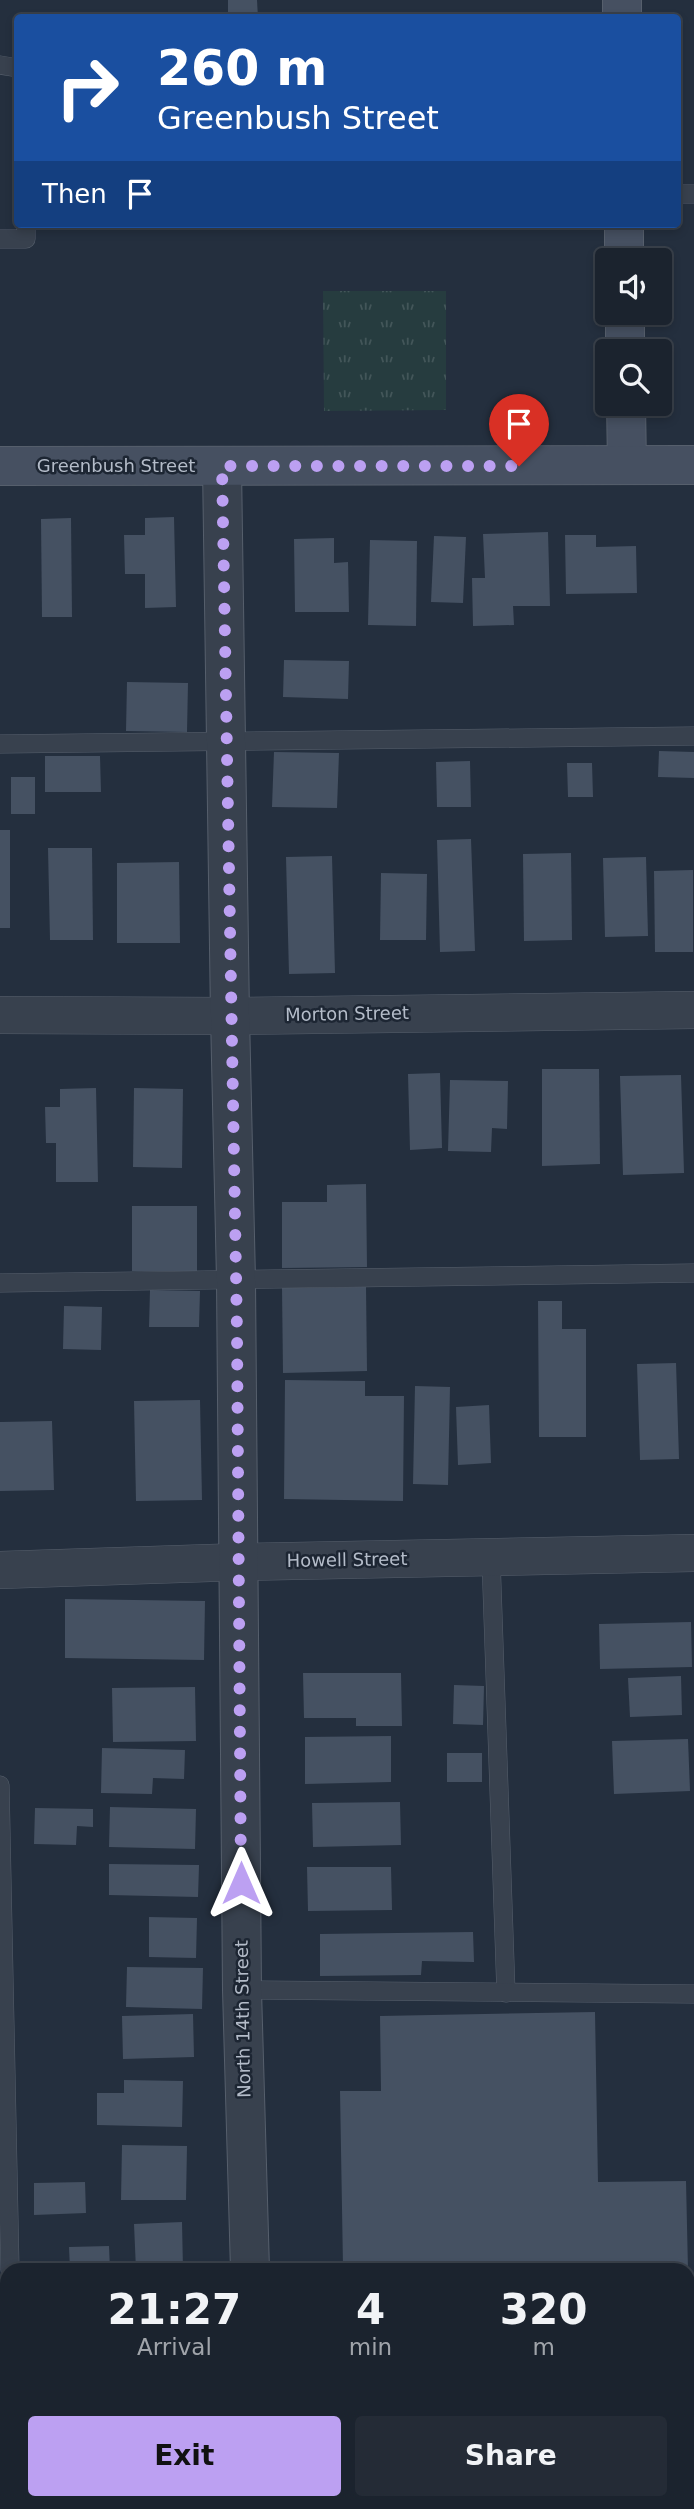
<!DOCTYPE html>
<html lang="en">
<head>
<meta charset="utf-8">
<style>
  :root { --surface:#1b232e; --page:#242b36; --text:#f1f3f6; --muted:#a0a4aa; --line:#39404a; --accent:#bca0f2 }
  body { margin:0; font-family:"DejaVu Sans",sans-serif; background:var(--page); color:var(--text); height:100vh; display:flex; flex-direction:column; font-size:26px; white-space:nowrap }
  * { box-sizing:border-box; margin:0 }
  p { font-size:23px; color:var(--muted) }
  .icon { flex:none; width:38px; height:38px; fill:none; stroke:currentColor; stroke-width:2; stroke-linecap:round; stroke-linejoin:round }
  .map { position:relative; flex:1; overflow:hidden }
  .details { position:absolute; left:0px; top:2263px; width:695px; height:247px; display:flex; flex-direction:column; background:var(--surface); border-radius:21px 21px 0 0; box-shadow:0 4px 10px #0003,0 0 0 2px var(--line) }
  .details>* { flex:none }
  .hud { position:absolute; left:14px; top:14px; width:667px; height:214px; border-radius:7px; box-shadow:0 4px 10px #0003,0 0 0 2px var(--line); background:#1a4fa0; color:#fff; overflow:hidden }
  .buttons { position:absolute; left:595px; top:248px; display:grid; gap:14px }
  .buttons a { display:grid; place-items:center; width:77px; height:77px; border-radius:7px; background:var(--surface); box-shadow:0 4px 10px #0003,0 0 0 2px var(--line); font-size:35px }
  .pin { position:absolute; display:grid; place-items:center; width:60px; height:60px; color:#fff; margin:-72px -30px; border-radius:50% 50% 50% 0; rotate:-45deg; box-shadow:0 0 7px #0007 }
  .pin .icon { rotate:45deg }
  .me { position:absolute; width:77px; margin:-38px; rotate:0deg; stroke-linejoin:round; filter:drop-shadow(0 0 5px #0008) }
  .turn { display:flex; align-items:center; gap:24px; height:147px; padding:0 28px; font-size:32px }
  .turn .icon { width:91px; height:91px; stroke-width:2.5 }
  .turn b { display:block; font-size:49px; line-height:60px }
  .then { display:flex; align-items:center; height:66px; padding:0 28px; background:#0003; gap:14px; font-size:26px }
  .eta { display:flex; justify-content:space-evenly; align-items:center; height:119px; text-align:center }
  .eta b { font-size:42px; font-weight:800; line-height:49px }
  .primary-button { display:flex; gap:14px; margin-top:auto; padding:14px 28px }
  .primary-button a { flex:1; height:80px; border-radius:7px; background:var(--accent); color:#111; font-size:28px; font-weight:800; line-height:80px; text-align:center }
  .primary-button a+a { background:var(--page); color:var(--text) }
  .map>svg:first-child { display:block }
  .park { fill:url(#park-tufts) }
  .building { fill:#455162 }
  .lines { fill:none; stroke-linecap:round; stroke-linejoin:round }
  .service-casing { stroke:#565f6c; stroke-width:19 }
  .minor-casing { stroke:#565f6c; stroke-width:38 }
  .tertiary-casing { stroke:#565f6c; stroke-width:40 }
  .secondary-casing { stroke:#565f6c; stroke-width:40 }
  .service { stroke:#38414e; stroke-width:18 }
  .minor { stroke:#38414e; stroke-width:37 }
  .tertiary { stroke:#38414e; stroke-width:38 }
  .secondary { stroke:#465061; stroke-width:38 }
  .route { stroke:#bca0f2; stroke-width:12; stroke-dasharray:0 21.6 }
  .labels { text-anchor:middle; stroke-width:5; stroke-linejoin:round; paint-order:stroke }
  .street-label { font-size:18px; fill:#b4bcc9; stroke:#1d2633 }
</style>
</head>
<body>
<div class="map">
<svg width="694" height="2509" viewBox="0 0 694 2509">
  <defs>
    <pattern id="park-tufts" width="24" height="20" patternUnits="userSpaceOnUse" patternTransform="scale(1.75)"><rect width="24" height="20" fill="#263c3f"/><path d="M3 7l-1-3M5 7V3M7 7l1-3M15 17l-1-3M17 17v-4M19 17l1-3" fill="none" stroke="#435659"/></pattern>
  </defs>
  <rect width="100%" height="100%" fill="#242f3e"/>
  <!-- park -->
  <polygon class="park" points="323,291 446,291 446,410 324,411"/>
  <!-- building -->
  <g class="building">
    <polygon points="228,0 257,0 258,18 228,18"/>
    <polygon points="174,517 176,607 145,608 145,574 125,574 124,535 145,535 145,518"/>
    <polygon points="71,518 72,617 42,617 41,519"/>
    <polygon points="548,532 550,606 513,606 514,625 473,626 472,578 485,578 483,534"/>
    <polygon points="565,535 596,535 596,547 636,546 637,593 566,594"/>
    <polygon points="434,536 466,537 463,603 431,602"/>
    <polygon points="334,538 334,563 348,562 349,612 295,612 294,539"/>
    <polygon points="370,540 417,541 416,626 368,625"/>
    <polygon points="284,660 349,661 348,699 283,697"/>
    <polygon points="127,682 188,683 187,732 126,731"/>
    <polygon points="659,751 694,752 694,778 658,777"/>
    <polygon points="274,752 339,753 337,808 272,807"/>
    <polygon points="45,756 100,756 101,792 45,792"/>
    <polygon points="470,761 471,807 437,807 436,762"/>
    <polygon points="567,763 592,763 593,797 568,797"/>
    <rect x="11" y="777" width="24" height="37"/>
    <rect x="0" y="830" width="10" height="98"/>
    <polygon points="471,839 475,951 440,952 437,840"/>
    <polygon points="48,848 92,848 93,940 50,940"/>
    <polygon points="571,853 572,940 524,941 523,854"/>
    <polygon points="332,856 335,973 289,974 286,857"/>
    <polygon points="646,857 648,936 605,937 603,858"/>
    <polygon points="179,862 180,943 117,943 117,863"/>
    <polygon points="693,870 693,952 655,952 654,871"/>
    <polygon points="381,873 427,874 426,940 380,940"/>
    <polygon points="542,1069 599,1069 600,1164 542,1166"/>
    <polygon points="440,1073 442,1148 410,1150 408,1074"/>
    <polygon points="681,1075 684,1173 623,1175 620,1076"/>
    <polygon points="450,1080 508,1081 507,1129 492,1128 491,1152 448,1151"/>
    <polygon points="96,1088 98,1182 56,1182 56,1143 46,1143 45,1107 60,1107 60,1089"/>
    <polygon points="134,1088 183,1089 182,1168 133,1167"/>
    <polygon points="366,1184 367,1267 282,1268 282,1202 327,1202 327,1185"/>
    <rect x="132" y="1206" width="65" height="65"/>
    <polygon points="366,1287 367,1371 283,1373 282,1288"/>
    <polygon points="150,1290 200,1291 199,1327 149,1327"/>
    <polygon points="538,1301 562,1301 562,1329 586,1329 586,1437 539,1437"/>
    <polygon points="64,1306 102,1307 101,1350 63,1349"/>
    <polygon points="676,1363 679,1459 640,1460 637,1364"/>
    <polygon points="285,1380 365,1381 365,1396 404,1396 403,1501 284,1499"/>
    <polygon points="415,1386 450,1387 448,1485 413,1484"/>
    <polygon points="200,1400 202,1500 136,1501 134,1401"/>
    <polygon points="489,1405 491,1463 458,1465 456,1407"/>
    <polygon points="52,1421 54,1490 0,1491 0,1422"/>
    <polygon points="65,1599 205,1601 204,1660 65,1658"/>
    <polygon points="691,1622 692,1667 600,1669 599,1624"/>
    <polygon points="303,1673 401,1673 402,1726 356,1726 356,1718 304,1718"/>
    <polygon points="681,1676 682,1715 630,1717 628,1678"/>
    <polygon points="454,1685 484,1686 483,1725 453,1724"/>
    <polygon points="195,1687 196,1741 113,1742 112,1688"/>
    <polygon points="391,1736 391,1782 305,1784 305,1737"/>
    <polygon points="688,1739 690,1791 614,1794 612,1741"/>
    <polygon points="102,1748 185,1750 184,1779 153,1778 152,1794 101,1793"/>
    <rect x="447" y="1753" width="35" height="29"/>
    <polygon points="400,1802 401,1845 313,1847 312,1803"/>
    <polygon points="110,1807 196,1809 195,1849 109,1847"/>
    <polygon points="35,1808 93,1809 93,1827 77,1826 76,1845 34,1844"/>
    <polygon points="109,1864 199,1865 198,1897 109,1895"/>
    <polygon points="307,1867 391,1867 392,1910 308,1911"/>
    <polygon points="149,1917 197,1918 196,1958 149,1957"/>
    <polygon points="473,1932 474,1962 422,1961 421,1975 320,1976 320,1934"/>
    <polygon points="127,1967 203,1968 202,2009 126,2007"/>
    <polygon points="595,2012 598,2182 686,2181 688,2270 331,2270 331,2267 343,2267 340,2091 381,2091 380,2016"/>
    <polygon points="193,2014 194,2057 123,2059 122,2016"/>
    <polygon points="124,2080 183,2081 182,2127 97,2125 97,2093 124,2093"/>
    <polygon points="122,2145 187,2146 186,2200 121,2200"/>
    <polygon points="85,2182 86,2213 34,2215 34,2183"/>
    <polygon points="182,2222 183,2270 136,2270 134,2224"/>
    <polygon points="109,2246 110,2270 70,2270 69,2247"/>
    <polygon points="688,2403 691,2403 692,2502 688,2502"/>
    <polygon points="374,2502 606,2502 606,2509 507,2509 507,2506 374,2509"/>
  </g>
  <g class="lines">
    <!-- service casing -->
    <g class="service-casing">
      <g id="service">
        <polyline points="0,65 18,68"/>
        <polyline points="677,194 694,194"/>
        <polyline points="0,239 26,239 26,224"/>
        <polyline points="0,744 694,736"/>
        <polyline points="0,1283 694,1273"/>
        <polyline points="491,1558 506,1993"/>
        <polyline points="0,1785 10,2270"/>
        <polyline points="242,1990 694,1994"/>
        <polyline points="15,2502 16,2509"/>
      </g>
    </g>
    <!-- minor casing -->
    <g class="minor-casing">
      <g id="minor">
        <polyline points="0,1015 230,1016 694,1010"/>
        <polyline points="0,1570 240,1562 694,1553"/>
      </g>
    </g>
    <!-- tertiary casing -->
    <g class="tertiary-casing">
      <g id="tertiary">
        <polyline points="222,466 230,1016 236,1280 242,1990 250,2270"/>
        <polyline points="256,2502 256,2509"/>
      </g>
    </g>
    <!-- secondary casing -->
    <g class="secondary-casing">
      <g id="secondary">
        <polyline points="622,0 622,18"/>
        <polyline points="624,224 624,261"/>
        <polyline points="625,313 625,352"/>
        <polyline points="626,404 627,465"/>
        <polyline points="0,466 694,465"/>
      </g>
    </g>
    <!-- service -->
    <use href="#service" class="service"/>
    <!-- minor -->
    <use href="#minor" class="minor"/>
    <!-- tertiary -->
    <use href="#tertiary" class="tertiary"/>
    <!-- secondary -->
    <use href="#secondary" class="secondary"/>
  </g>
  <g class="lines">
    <!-- route -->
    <polyline class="route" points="241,1883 237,1332 222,466 519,466"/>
  </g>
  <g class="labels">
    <!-- street labels -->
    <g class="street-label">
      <text x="116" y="472">Greenbush Street</text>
      <text transform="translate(347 1014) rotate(-1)" y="6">Morton Street</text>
      <text transform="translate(347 1560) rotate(-1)" y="6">Howell Street</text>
      <text transform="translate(243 2019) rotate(-91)" y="6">North 14th Street</text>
    </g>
  </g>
</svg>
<div class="buttons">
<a><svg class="icon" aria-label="sound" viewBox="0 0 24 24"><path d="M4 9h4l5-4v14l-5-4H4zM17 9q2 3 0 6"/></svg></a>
<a><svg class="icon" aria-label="search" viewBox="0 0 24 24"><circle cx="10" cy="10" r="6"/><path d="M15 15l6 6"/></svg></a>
</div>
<div class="pin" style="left:519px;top:466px;background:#d93025"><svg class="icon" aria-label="arrive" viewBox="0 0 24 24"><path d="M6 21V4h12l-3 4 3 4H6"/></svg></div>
<svg class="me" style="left:241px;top:1883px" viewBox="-20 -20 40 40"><path d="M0-17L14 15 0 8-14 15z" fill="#bca0f2" stroke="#fff" stroke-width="4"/></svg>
<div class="hud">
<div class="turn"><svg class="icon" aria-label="right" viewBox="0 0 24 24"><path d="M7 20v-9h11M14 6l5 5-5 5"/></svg><div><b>260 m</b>Greenbush Street</div></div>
<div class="then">Then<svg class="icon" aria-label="arrive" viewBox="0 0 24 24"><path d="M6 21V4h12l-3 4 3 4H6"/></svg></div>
</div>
<section class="details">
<div class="eta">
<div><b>21:27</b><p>Arrival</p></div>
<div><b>4</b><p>min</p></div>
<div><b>320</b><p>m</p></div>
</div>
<div class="primary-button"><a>Exit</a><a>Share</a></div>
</section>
</div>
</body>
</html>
